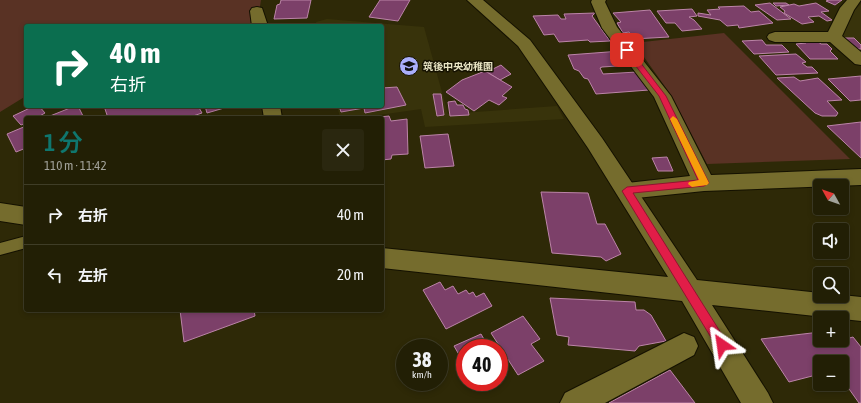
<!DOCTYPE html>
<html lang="ja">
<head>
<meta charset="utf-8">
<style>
  :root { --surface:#221f05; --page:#2a270f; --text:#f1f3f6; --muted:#a2a29a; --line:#3f3d27; --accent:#0f766e }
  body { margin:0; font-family:"Asap Condensed","Noto Sans JP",sans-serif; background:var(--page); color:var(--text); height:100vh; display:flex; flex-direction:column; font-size:15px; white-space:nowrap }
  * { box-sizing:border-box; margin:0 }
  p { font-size:13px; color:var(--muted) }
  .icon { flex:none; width:22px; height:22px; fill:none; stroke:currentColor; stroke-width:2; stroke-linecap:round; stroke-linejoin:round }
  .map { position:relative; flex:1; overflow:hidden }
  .details { position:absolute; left:24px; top:116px; width:360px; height:196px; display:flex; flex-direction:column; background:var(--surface); border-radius:4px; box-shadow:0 2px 6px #0003,0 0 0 1px var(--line) }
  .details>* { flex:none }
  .guide { position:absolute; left:24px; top:24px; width:360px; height:84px; border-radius:4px; box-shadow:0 2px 6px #0003,0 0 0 1px var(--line); background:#0b6e4f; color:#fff; overflow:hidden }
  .needle { width:26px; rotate:310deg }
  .tools { position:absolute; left:813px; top:179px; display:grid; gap:8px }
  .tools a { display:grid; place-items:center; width:36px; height:36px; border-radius:4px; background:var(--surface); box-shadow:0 2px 6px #0003,0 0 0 1px var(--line); font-size:20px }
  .speed { position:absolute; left:396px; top:339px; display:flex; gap:8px; font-size:20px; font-weight:700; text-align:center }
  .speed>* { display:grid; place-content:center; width:52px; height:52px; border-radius:50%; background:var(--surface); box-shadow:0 2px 6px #0003,0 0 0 1px var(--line); line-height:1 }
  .speed small { font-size:10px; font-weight:400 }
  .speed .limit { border:6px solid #d22; background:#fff; color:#111 }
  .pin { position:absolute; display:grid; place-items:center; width:34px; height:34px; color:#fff; margin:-17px; border-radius:8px; box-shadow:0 2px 6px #0006 }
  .me { position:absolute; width:44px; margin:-22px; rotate:328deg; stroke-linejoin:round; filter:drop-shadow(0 0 3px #0008) }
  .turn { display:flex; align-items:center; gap:14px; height:84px; padding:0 20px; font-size:18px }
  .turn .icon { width:52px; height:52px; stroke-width:2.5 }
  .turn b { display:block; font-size:28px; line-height:34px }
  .round { display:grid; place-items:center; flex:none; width:42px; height:42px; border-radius:4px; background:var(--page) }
  .headline { display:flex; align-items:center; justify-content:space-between; height:68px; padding:0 20px }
  h1 { font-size:24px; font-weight:600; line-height:30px; color:var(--accent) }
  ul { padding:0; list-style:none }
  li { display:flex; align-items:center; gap:12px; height:60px; padding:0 20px; border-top:1px solid var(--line) }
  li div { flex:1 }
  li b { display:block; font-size:15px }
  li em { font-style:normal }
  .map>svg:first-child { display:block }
  .built { fill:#38330b }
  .green { fill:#593224 }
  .building { fill:#7c4069; stroke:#bc84a8 }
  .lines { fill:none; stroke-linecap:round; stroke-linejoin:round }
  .service-casing { stroke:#141101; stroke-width:2 }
  .minor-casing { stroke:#141101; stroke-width:2 }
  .tertiary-casing { stroke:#141101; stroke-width:2 }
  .service { fill:#756c2d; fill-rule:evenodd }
  .minor { fill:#756c2d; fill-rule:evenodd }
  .tertiary { fill:#756c2d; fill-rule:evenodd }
  .route { fill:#e11d48; stroke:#92132f }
  .slow { fill:#f59e0b }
  .labels { text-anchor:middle; stroke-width:3; stroke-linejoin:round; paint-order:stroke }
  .far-poi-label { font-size:10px; font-weight:bold; fill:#e8e4c4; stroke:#151100; text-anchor:start }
</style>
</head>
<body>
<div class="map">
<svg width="861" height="403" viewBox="0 0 861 403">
  <rect width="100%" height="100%" fill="#2e2907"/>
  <!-- built -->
  <g class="built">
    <polygon points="861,4 861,52 842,35 853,12"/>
    <polygon points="327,19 424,27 448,114 557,106 564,119 425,127 421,109 365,117 340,117 337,106 382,106 382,26 317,26 316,22"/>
  </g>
  <!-- green -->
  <g class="green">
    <polygon points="0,0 261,0 257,26 26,26 26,96 0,112"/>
    <polygon points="724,33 850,159 707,164 671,95 634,43"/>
  </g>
  <!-- building -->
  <g class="building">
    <polygon points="281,0 311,0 307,18 274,19 277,5 280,4"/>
    <polygon points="380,0 410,0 398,21 369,17"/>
    <polygon points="829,0 842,0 835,5 826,1"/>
    <polygon points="770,3 791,19 777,20 755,5"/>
    <polygon points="773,3 786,3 789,5 776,6"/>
    <polygon points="816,3 829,11 821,12 832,20 827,21 819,16 808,17 814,22 802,24 784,13 785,11 780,7 794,4 799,6"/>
    <polygon points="744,6 751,12 759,11 773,23 739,28 738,25 727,26 720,20 698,16 698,13 711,15 707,10 720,9 718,7"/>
    <polygon points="692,9 697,16 689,17 694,20 702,29 682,31 675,23 666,23 657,11"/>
    <polygon points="650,10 669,37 633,39 629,32 623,33 617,23 621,22 613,13"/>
    <polygon points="595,13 592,16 610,41 590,42 588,40 559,42 554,34 544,35 533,16 558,15 561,19 566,19 564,14"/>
    <polygon points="843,38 854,38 861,45 861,49 854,49"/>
    <polygon points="762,40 766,45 782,45 789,52 754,54 742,41"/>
    <polygon points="804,41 817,41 821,44 827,44 832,49 830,51 838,59 810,59 796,44 806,43"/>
    <polygon points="621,51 633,65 602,67 600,68 603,74 637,72 649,90 596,94 588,79 584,78 579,71 574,69 568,55"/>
    <polygon points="796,54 806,62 802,63 807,67 812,67 818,73 776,75 759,56"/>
    <polygon points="501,65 511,74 500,80 487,72"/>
    <polygon points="485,71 512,87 502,96 507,98 499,105 489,100 474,111 446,92 462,80"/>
    <polygon points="861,76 861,100 850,101 828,79"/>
    <polygon points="794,77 800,81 818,78 842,100 827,101 838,113 836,116 822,116 815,113 777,78"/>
    <polygon points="397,87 406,105 365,113 364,108 341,112 339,106 382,106 382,88"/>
    <polygon points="433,94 441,94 444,115 437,116"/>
    <polygon points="455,101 457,105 463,105 465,109 468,110 469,115 450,116 448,102"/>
    <polygon points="34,106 39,106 45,113 36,118 26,118 26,123 21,125 13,116"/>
    <polygon points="75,106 78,106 84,118 45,118"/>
    <polygon points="104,106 198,106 202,113 187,118 108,118"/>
    <polygon points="205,106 231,106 207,113"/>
    <polygon points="389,116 391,121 407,119 408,154 392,155 391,159 382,160 382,118 369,118"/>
    <polygon points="861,122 861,158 827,126"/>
    <polygon points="26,126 26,148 16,152 7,134"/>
    <polygon points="448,134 454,166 425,168 420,136"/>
    <polygon points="667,157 673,171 658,171 652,158"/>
    <polygon points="541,192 588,193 597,224 605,224 621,254 606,261 601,257 552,253"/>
    <polygon points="440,282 445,290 453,286 458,294 466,290 469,294 473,292 476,297 484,293 492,306 446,329 423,290"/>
    <polygon points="550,298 635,302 636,310 644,310 651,315 666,341 639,346 635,351 568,345 569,337 557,335"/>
    <polygon points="180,310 254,310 255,316 184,342"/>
    <polygon points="523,316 540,339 531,344 544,361 518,375 491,333"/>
    <polygon points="820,332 820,340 842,340 853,337 861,347 861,403 859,403 842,379 842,362 820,362 820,374 789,382 761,339"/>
    <polygon points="481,334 489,348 465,348 465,365 454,346"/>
    <polygon points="499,364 506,376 499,380"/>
    <polygon points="670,370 695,403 609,403"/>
    <polygon points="474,382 495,382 479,390"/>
  </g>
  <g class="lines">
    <!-- service casing -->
    <g class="service-casing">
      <polygon id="service" points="26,236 26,248 0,255 0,243"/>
    </g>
    <!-- minor casing -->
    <g class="minor-casing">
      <g id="minor">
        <polygon points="592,0 606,0 605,2 617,27 671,96 711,175 861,169 861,185 704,191 627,199 619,197 616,191 619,185 627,183 690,176 654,97 602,28 591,2"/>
        <polygon points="847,0 861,0 854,10 842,36 861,52 861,65 855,64 830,42 775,42 769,40 767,37 769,34 775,32 828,32 840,8"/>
        <polygon points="257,7 262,8 268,26 252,26 250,11 252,8"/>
        <polygon points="262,106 280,106 282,118 264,118"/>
        <polygon points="684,333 694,337 698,346 694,355 605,403 560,403 565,393"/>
      </g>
    </g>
    <!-- tertiary casing -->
    <g class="tertiary-casing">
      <g id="tertiary">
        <polygon points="467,0 483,0 530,40 602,138 697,280 820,293 820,296 842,295 861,297 861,321 712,305 768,393 773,403 741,403 682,301 382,268 382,248 668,277 588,148 518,46"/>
        <polygon points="0,203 26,207 26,225 0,221"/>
      </g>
    </g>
    <!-- service -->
    <use href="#service" class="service"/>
    <!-- minor -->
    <use href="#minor" class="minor"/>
    <!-- tertiary -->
    <use href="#tertiary" class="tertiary"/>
  </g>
  <!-- route -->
  <polygon class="route" points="625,49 630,49 666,96 709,183 704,186 633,193 726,341 728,345 726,349 722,351 718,349 622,191 627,187 698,180 659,96 625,52"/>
  <!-- slow -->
  <polygon class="slow" points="673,116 677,119 709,183 707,185 692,187 688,184 689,182 699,180 670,119"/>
  <!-- icons -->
  <defs>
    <g id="school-disc" transform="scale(1)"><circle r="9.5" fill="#aaaffb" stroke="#151100"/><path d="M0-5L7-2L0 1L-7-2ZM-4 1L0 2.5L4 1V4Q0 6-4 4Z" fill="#111"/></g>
  </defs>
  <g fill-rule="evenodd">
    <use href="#school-disc" x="409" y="66"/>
  </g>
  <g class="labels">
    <!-- far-poi labels -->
    <g class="far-poi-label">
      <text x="423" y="70">筑後中央幼稚園</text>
    </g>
  </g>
</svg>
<div class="tools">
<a><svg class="needle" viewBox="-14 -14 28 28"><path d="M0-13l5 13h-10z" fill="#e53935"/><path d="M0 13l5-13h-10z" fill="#a2a29a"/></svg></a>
<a><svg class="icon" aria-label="sound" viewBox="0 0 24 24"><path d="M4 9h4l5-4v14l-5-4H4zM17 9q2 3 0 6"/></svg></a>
<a><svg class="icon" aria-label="search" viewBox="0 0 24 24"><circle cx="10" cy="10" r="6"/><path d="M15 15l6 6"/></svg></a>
<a>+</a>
<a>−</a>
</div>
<div class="speed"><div>38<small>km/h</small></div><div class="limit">40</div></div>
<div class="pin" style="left:627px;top:50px;background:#d93025"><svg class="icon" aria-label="arrive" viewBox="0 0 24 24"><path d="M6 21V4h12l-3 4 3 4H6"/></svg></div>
<svg class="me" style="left:722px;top:345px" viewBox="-20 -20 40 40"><path d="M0-17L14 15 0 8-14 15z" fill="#e11d48" stroke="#fff" stroke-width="4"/></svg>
<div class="guide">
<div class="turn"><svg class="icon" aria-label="right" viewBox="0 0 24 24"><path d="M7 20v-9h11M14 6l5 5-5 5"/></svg><div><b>40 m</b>右折</div></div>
</div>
<section class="details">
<div class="headline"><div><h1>1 分</h1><p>110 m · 11:42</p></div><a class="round"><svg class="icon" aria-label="close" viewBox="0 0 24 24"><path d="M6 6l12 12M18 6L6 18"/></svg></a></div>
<ul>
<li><svg class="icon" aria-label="right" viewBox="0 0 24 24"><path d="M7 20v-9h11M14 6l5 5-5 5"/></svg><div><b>右折</b></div><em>40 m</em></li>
<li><svg class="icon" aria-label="left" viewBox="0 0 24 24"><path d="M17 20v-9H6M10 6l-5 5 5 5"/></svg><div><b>左折</b></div><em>20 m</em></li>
</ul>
</section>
</div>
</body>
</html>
